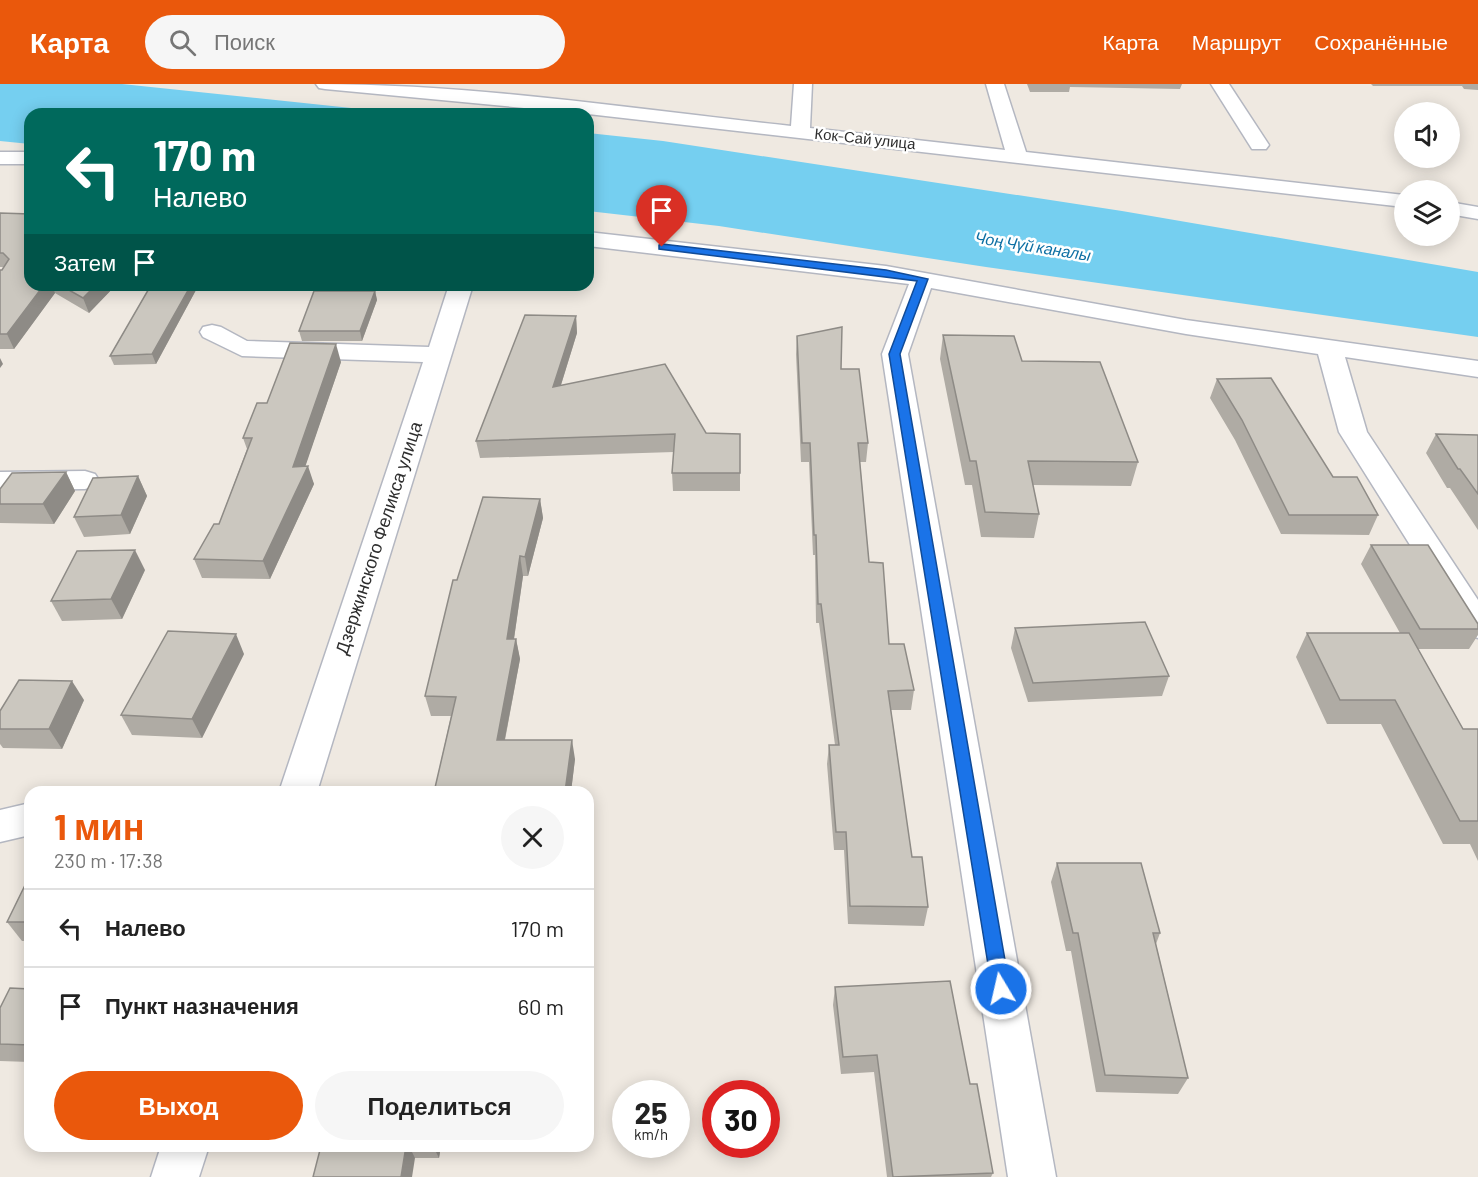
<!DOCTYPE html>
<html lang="ru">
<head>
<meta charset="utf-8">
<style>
  :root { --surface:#fff; --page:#f6f6f6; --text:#222; --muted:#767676; --line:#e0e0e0; --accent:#ea580c }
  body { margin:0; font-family:Barlow,sans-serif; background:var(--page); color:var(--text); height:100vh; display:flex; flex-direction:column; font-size:22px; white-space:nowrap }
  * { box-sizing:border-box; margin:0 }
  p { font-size:20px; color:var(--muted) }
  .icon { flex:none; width:33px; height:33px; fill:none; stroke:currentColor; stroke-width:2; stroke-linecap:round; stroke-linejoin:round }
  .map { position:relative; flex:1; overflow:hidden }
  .side { position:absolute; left:24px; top:702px; width:570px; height:366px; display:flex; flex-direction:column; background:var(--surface); border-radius:18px; box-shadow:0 3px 15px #0003 }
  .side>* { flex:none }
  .hud { position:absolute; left:24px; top:24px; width:570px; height:183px; border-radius:18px; box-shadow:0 3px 15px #0003; background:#00695c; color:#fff; overflow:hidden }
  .tools { position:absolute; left:1394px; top:18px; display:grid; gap:12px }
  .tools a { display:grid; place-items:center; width:66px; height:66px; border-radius:50%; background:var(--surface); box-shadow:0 3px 15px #0003; font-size:30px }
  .speed { position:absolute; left:612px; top:996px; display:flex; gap:12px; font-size:30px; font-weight:700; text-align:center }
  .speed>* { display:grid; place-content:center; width:78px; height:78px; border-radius:50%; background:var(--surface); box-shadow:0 3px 15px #0003; line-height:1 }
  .speed small { font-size:15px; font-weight:400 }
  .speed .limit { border:9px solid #d22; background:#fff; color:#111 }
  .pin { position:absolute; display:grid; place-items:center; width:51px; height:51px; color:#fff; margin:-62px -26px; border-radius:50% 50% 50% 0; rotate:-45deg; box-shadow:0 0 6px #0007 }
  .pin .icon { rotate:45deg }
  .me { position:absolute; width:66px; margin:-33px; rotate:351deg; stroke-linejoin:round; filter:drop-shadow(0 0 4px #0008) }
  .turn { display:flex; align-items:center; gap:21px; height:126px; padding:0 30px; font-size:27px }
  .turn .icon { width:78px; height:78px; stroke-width:2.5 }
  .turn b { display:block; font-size:42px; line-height:51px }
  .then { display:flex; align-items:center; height:57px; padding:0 30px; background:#0003; gap:12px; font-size:22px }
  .round { display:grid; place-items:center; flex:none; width:63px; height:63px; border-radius:32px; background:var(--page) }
  .head { display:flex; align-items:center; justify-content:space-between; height:102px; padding:0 30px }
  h1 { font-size:36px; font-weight:700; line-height:45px; color:var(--accent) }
  .button { display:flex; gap:12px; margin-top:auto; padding:12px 30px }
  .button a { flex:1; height:69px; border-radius:36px; background:var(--accent); color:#fff; font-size:24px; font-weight:700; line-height:69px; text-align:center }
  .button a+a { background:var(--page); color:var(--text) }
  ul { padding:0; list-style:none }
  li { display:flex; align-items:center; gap:18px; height:78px; padding:0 30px; border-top:2px solid var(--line) }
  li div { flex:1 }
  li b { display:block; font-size:22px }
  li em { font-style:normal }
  header { display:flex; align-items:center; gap:36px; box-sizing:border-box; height:84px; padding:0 30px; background:var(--accent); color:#fff }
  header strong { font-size:28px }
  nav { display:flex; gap:33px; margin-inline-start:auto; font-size:21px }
  .search { width:420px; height:54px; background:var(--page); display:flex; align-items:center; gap:15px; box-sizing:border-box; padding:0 21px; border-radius:33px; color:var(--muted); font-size:22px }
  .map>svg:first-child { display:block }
  .water { fill:#75cff0 }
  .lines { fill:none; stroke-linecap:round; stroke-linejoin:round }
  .minor-casing { stroke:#b4b7c1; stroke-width:3 }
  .minor { fill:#fff; fill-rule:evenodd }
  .wall { fill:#afaba4 }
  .shaded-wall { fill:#8e8b86 }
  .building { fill:#cbc7bf; stroke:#8e8b86; stroke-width:1.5 }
  .route { fill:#1a73e8; stroke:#114b97; stroke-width:1.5 }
  .labels { text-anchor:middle; stroke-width:5; stroke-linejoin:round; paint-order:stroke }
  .far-street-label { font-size:15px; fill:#2e2e2e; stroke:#fff }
  .far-water-label { font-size:16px; font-style:italic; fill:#0d6fa3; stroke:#fff }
  .street-label { font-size:18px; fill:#2e2e2e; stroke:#fff }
</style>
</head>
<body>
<header>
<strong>Карта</strong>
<div class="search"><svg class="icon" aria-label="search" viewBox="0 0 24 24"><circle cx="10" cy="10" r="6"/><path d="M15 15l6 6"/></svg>Поиск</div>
<nav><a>Карта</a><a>Маршрут</a><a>Сохранённые</a></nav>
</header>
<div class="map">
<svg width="1478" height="1093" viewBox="0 0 1478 1093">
  <rect width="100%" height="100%" fill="#efe9e1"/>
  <!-- water -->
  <g class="water">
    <polygon points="0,0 122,0 408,30 30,30 30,60 0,57"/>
    <polygon points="588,49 663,57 1122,127 1478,188 1478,253 986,183 719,142 588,127"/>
  </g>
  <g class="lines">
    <!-- minor casing -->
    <g class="minor-casing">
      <g id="minor">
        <path d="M 316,0 C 475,0 633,25 791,42 L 794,0 L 812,0 L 810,44 L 1005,66 L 986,0 L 1004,0 L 1026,68 L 1404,111 L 1404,123 L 588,30 L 325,5 L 319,4 Z"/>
        <polygon points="1211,0 1229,0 1269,61 1266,65 1252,65"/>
        <rect x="0" y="68" width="30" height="12"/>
        <polygon points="1449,118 1478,123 1478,135 1449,130"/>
        <polygon points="588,148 886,182 1186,236 1478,277 1478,293 1345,273 1367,348 1478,516 1478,554 1466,550 1339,348 1318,270 1186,250 931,204 908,270 1056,1093 1008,1093 882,270 909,200 588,162"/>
        <polygon points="449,201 473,201 317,708 279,708 423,278 242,272 203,253 200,248 203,243 212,241 221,243 247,257 429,263"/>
        <polygon points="85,387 95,390 99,396 95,402 85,405 0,406 0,388"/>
        <polygon points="30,719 30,751 0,758 0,726"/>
        <polygon points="161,1062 209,1062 199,1093 151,1093"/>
      </g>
    </g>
    <!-- minor -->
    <use href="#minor" class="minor"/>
  </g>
  <!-- wall -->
  <g class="wall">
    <polygon points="1027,0 1182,0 1180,5 1070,3 1069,8 1030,8"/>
    <polygon points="1371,0 1478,0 1478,6 1464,5 1462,2 1373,2"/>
    <polygon points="0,129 30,201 116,201 89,229 55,209 14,265 0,265 0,186 2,186 3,183 0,183"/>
    <polygon points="151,201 195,201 196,206 156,280 114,281 110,272"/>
    <polygon points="375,207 377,216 362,257 302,257 299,247"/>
    <polygon points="576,232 577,249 561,301 706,349 740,350 740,407 673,407 672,389 674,368 480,374 476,357"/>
    <polygon points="943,251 1022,277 1138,378 1131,402 1033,401 1039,430 1034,454 981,453 972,401 965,401 940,275"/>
    <polygon points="797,252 841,285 868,359 866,378 860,378 869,478 889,560 914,606 911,626 891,626 912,773 928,823 924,842 848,840 844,766 834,766 827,680 829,661 835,661 819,539 816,539 815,471 813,471 809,378 801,378 796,270"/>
    <polygon points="341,278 305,382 314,400 270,495 202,494 194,475 219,440 247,365 243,354 267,319"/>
    <polygon points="1217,295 1378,431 1369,451 1281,450 1235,356 1210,314"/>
    <polygon points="1436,350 1478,351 1478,446 1450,404 1447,404 1426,369"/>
    <polygon points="66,388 75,407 54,440 0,439 0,405"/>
    <polygon points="138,392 147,412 130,450 84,453 74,433"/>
    <polygon points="540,415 543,434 528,492 523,492 514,555 516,555 520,575 505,656 575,675 571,708 434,708 451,632 431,632 425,612 457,496"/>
    <polygon points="1371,461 1478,540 1478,551 1469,565 1418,565 1463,645 1478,645 1478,777 1470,760 1443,760 1381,640 1327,640 1296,573 1307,549 1400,549 1361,480"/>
    <polygon points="145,486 122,535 62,537 51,517"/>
    <polygon points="1015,544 1169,592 1162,612 1028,618 1011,564"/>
    <polygon points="244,570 202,654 132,651 121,631"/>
    <polygon points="84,616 62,665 3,664 0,660 0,627"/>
    <polygon points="1057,779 1160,849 1156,860 1188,994 1178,1010 1096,1008 1071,867 1066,867 1051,798"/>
    <polygon points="30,791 30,857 22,857 7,838"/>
    <polygon points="835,903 970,1000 993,1089 991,1093 887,1093 874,988 841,990 833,921"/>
    <polygon points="30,905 30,978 0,977 0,924"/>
    <polygon points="321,1062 441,1062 439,1074 415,1074"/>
  </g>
  <!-- shaded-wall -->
  <g class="shaded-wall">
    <polygon points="44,201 52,201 55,209 14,265 7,250"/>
    <polygon points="96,201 116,201 89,229 83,214"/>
    <polygon points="191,201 195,201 196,206 156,280 152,270"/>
    <polygon points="375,207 377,216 362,257 360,247"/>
    <polygon points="576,232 577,249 555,320 553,303"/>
    <polygon points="336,260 341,278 299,401 293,383"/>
    <polygon points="0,274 3,280 0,284"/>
    <polygon points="308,382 314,400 270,495 263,477"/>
    <polygon points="66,388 75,407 54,440 43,420"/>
    <polygon points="138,392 147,412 130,450 121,431"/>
    <polygon points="540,415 543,434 528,492 525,473"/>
    <polygon points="135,466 145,486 122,535 111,515"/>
    <polygon points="520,472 523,492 511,575 507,555"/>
    <polygon points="236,550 244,570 202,654 192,635"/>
    <polygon points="516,555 520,575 501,675 497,656"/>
    <polygon points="72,597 84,616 62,665 49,645"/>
    <polygon points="572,656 575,675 571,708 565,708"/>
    <polygon points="406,1062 409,1062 415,1074 412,1093 401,1093"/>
    <polygon points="433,1062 441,1062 439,1074"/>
  </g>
  <!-- building -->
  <g class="building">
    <polygon points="0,129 30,130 30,201 44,201 7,250 0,250 0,186 2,186 9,175 3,169 0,169"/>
    <polygon points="60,201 96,201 83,214"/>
    <polygon points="151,201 191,201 152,270 110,272"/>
    <polygon points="314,207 375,207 360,247 299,247"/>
    <polygon points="525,231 576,232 553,303 665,280 706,349 740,350 740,389 672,389 675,350 476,357"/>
    <polygon points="842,243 841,285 859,285 868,359 858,359 869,478 883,479 889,560 904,560 914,606 888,607 912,773 922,773 928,823 850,822 846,748 836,748 829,661 839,661 821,520 818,520 816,451 814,451 810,359 802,359 797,252"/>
    <polygon points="943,251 1014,252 1022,277 1100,278 1138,378 1028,377 1039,430 985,428 976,377 970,377"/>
    <polygon points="290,259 336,260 293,383 308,382 263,477 194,475 214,440 219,440 252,354 243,354 257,319 267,319"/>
    <polygon points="1271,294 1333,393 1357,393 1378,431 1289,431 1242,336 1217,295"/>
    <polygon points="1436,350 1478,351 1478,410 1460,385 1458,385"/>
    <polygon points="66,388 43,420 0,420 0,405 12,389"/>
    <polygon points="138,392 121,431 74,433 93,394"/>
    <polygon points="483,413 540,415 525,473 520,472 507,555 516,555 497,656 572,656 565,708 434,708 456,613 425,612 453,496 457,496"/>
    <polygon points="1371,461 1428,461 1478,540 1478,545 1420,545"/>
    <polygon points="135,466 111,515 51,517 77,467"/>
    <polygon points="1145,538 1169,592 1033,599 1015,544"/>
    <polygon points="168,547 236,550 192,635 121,631"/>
    <polygon points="1307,549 1409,549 1463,645 1478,645 1478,737 1460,737 1395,616 1340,616"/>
    <polygon points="19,596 72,597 49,645 0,645 0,627"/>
    <polygon points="1057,779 1141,779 1160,849 1153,849 1188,994 1105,991 1078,849 1073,849"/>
    <polygon points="30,791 30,838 7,838"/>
    <polygon points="950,897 970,1000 977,1000 993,1089 893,1093 877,971 843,973 835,903"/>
    <polygon points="10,904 30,905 30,961 0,960 0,924"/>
    <polygon points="321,1062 406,1062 401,1093 313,1093"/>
  </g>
  <!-- route -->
  <polygon class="route" points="662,160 886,186 928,195 900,270 1010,905 1007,911 1001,913 995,911 992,905 889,270 917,197 659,165 659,161"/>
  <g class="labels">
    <!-- far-street labels -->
    <g class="far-street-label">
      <text transform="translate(865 55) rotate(6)" y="5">Кок-Сай улица</text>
    </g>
    <!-- far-water labels -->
    <g class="far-water-label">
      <text transform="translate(1033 162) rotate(9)" y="6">Чоң Чүй каналы</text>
    </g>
    <!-- street labels -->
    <g class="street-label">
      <text transform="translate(379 454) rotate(-72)" y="6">Дзержинского Феликса улица</text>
    </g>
  </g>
</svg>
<div class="tools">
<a><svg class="icon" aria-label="sound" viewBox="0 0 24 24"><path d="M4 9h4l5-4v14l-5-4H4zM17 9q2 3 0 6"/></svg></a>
<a><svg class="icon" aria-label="layers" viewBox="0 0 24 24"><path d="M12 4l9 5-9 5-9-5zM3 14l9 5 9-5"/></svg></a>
</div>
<div class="speed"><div>25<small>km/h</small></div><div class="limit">30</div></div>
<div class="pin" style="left:662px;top:163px;background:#d93025"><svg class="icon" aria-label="arrive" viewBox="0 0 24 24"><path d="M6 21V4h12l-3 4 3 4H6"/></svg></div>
<svg class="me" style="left:1001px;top:905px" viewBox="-20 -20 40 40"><circle r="17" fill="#1a73e8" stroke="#fff" stroke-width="3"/><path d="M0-11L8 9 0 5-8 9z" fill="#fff"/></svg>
<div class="hud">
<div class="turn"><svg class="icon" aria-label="left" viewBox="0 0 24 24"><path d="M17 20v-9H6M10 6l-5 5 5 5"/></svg><div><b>170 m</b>Налево</div></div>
<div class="then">Затем<svg class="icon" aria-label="arrive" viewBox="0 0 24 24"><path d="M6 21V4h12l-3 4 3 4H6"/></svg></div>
</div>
<section class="side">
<div class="head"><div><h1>1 мин</h1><p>230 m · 17:38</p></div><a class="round"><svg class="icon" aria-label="close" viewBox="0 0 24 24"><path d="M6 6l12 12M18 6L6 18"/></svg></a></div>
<ul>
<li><svg class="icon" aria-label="left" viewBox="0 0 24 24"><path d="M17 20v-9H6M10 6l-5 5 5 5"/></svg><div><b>Налево</b></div><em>170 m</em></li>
<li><svg class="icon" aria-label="arrive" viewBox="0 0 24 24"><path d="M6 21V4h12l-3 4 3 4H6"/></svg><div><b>Пункт назначения</b></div><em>60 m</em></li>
</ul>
<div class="button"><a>Выход</a><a>Поделиться</a></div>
</section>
</div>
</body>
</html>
